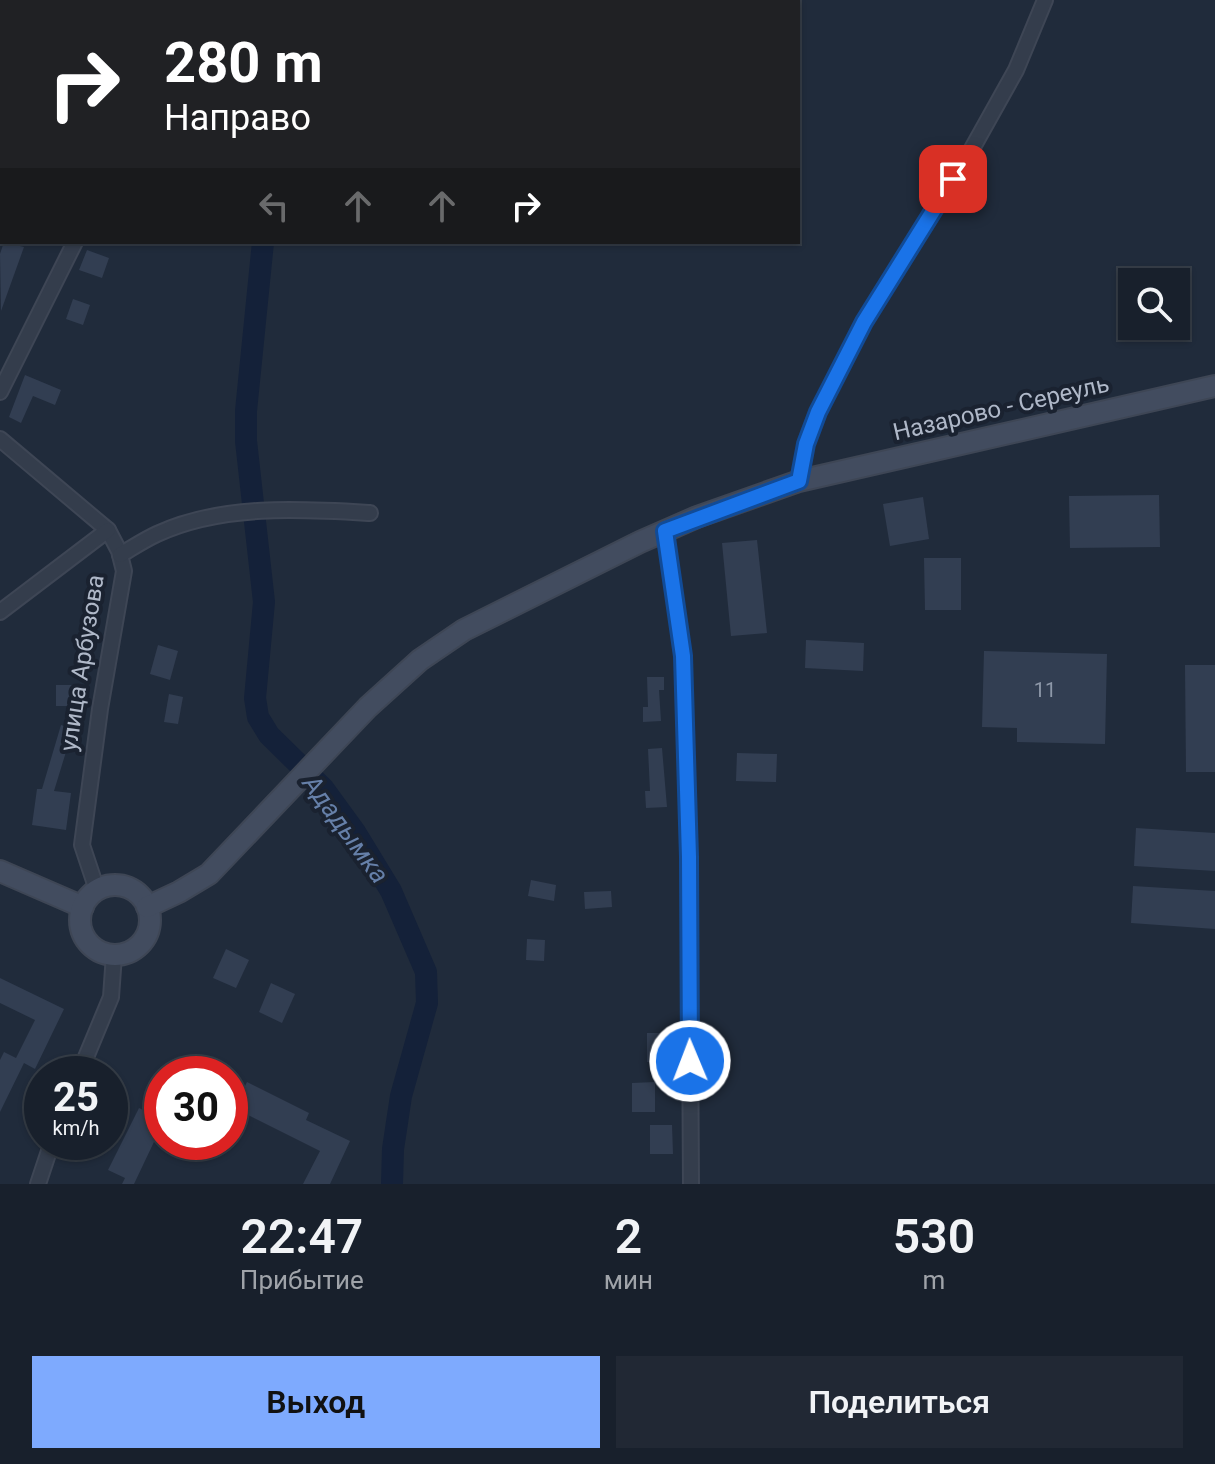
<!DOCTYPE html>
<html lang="ru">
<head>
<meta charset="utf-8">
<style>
  :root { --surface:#18202c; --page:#212834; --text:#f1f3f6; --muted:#9fa3a9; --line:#363e48; --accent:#7eaafe }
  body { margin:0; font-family:Roboto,sans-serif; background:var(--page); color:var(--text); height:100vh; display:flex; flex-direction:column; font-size:30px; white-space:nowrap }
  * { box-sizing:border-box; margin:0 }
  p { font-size:26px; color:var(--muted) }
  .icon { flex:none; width:44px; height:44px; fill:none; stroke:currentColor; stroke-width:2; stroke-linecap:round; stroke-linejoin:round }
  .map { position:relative; height:1184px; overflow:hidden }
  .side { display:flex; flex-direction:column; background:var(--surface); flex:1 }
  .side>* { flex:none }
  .banner { position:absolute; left:0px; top:0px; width:800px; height:244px; box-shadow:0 2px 6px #0004,0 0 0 2px var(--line); background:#202124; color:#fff; overflow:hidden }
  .buttons { position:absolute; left:1118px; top:268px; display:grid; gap:16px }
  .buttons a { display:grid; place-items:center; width:72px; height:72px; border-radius:0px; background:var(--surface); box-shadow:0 2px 6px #0004,0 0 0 2px var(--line); font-size:40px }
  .speed { position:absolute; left:24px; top:1056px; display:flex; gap:16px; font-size:40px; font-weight:700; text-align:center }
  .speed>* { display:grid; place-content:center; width:104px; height:104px; border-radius:50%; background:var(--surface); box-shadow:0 2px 6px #0004,0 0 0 2px var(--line); line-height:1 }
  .speed small { font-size:20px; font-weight:400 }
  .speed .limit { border:12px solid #d22; background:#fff; color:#111 }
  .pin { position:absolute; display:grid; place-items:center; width:68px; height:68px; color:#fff; margin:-34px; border-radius:16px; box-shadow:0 4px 12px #0006 }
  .me { position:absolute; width:88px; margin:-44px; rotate:359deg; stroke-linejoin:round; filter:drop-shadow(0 0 6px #0008) }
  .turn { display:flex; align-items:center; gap:28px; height:168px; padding:0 32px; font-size:36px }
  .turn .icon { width:104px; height:104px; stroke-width:2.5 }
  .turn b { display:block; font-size:56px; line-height:68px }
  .lanes { display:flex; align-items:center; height:76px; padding:0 32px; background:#0003; justify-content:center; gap:40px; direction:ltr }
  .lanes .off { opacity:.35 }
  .eta { display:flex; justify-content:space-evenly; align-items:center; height:136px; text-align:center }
  .eta b { font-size:48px; font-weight:600; line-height:56px }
  .action { display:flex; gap:16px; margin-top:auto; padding:16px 32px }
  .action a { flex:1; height:92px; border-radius:0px; background:var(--accent); color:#111; font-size:32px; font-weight:600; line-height:92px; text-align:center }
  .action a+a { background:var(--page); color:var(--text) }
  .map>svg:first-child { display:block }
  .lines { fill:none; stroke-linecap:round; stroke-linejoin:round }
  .river { stroke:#142139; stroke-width:22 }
  .building { fill:#323e52 }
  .street-casing { stroke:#3e4655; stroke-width:18 }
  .secondary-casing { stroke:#3e4655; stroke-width:24 }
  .street { stroke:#343d4c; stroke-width:14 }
  .secondary { stroke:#424c5f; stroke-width:20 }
  .route-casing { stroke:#114b97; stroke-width:20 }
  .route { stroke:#1a73e8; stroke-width:14 }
  .labels { text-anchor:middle; stroke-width:8; stroke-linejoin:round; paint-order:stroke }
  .number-label { font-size:20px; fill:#8e98a9 }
  .street-label { font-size:24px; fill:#afb8c8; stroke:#1a2230 }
  .water-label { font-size:26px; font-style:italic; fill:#6680a9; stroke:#1a2230 }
</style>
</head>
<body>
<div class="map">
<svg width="1215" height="1184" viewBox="0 0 1215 1184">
  <rect width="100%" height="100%" fill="#202b3b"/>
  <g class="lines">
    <!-- river -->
    <g class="river">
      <polyline points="288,2 288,0"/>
      <polyline points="263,242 246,411 246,441 264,602 255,698 258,717 269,735 323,788 355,832 391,891 426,972 427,1003 401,1096 393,1149 392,1184"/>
    </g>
  </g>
  <!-- building -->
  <g class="building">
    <polygon points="4,242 24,247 1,311 0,254"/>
    <polygon points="87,250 109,258 102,278 79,270"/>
    <polygon points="73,299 90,305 83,325 66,319"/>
    <polygon points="25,375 61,390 55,405 33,396 21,423 9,417"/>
    <polygon points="1159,495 1160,547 1070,548 1069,496"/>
    <polygon points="923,497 929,539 890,546 883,504"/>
    <polygon points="757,540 767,633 731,636 722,543"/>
    <polygon points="924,558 961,558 961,610 925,610"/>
    <polygon points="806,640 864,643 863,671 805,668"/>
    <polygon points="158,645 178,651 170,680 150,674"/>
    <polygon points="984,651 1107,654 1105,744 1017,742 1017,728 982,727"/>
    <polygon points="1185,665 1215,665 1215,772 1186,772"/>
    <polygon points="647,677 664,677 664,690 659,690 661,721 643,722 643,707 648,707"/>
    <rect x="56" y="685" width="30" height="21"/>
    <polygon points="169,694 183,697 178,724 164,722"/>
    <polygon points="61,725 73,729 54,791 71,793 66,830 32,825 37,789 42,789"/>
    <polygon points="662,748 667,807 646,808 645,791 650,791 648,749"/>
    <polygon points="737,753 777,754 776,782 736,781"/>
    <polygon points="1136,828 1215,833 1215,871 1134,866"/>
    <polygon points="531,880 556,885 554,901 528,896"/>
    <polygon points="1133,886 1215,891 1215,929 1131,923"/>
    <polygon points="611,891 612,907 585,909 584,892"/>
    <polygon points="527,939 545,940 544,961 526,960"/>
    <polygon points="226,949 249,960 236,988 213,978"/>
    <polygon points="0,978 64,1009 35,1069 24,1063 0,1112 0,1060 4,1052 16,1058 35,1020 0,1003"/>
    <polygon points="271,983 295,994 282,1023 259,1012"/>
    <rect x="647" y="1033" width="23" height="29"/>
    <polygon points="247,1082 309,1113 306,1120 350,1141 330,1184 303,1184 320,1151 230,1106 230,1093 239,1098"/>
    <polygon points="655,1082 655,1112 632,1112 632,1083"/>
    <polygon points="139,1108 162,1119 162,1125 134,1184 122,1184 125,1178 108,1170"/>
    <polygon points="650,1125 672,1125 673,1154 650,1154"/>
  </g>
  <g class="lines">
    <!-- street casing -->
    <g class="street-casing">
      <g id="street">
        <polyline points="167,2 168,0"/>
        <polyline points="0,9 2,10"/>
        <polyline points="0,392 75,242"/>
        <polyline points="0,439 108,530 119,551 124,571 100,709 82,845 97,890"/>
        <polyline points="799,481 806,444 818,412 864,322 968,156 1016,70 1045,0"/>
        <polyline points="665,531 683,656 689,857 691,1184"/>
        <path d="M 120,555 C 132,548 144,540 157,534 C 221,504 302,509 370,513"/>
        <polyline points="0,612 108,530"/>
        <polyline points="79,1074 111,997 114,955"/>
        <polyline points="38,1184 52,1142"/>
      </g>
    </g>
    <!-- secondary casing -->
    <g class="secondary-casing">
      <g id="secondary">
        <polyline points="0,871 83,907"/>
        <circle cx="115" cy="920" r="35"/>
        <polyline points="147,907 179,892 209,874 368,707 420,660 464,630 640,542 697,517 799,481 1215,386"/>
      </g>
    </g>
    <!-- street -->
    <use href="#street" class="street"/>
    <!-- secondary -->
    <use href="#secondary" class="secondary"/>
  </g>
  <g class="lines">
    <!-- route casing -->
    <g class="route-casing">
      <polyline id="route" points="690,1061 689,857 683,656 665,531 799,481 806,444 818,412 864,322 953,179"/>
    </g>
    <!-- route -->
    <use href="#route" class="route"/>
  </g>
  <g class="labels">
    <!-- number labels -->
    <g class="number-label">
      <text x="1045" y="697">11</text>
    </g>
    <!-- street labels -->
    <g class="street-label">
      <text transform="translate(1001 408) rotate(-13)" y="8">Назарово - Сереуль</text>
      <text transform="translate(82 663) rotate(-81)" y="8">улица Арбузова</text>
    </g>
    <!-- water labels -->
    <g class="water-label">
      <text transform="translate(346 829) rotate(54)" y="9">Ададымка</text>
    </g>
  </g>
</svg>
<div class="buttons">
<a><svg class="icon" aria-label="search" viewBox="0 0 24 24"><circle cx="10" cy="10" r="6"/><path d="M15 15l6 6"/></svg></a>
</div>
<div class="speed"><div>25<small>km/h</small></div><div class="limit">30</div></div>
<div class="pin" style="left:953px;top:179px;background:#d93025"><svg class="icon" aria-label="arrive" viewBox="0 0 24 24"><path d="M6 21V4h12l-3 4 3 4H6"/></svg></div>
<svg class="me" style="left:690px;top:1061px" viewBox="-20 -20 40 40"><circle r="17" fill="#1a73e8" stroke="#fff" stroke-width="3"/><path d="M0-11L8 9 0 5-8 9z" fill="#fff"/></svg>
<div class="banner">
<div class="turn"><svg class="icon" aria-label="right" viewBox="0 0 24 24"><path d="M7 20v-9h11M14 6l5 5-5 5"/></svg><div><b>280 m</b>Направо</div></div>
<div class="lanes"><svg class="icon off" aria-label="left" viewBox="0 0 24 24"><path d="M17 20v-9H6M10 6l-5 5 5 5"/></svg><svg class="icon off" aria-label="ahead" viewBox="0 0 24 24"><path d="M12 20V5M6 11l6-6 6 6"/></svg><svg class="icon off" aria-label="ahead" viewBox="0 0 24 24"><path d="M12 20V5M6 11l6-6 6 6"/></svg><svg class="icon" aria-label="right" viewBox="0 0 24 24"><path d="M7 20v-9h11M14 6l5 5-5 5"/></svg></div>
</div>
</div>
<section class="side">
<div class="eta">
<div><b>22:47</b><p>Прибытие</p></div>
<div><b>2</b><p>мин</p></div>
<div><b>530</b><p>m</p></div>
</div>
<div class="action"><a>Выход</a><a>Поделиться</a></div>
</section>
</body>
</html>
